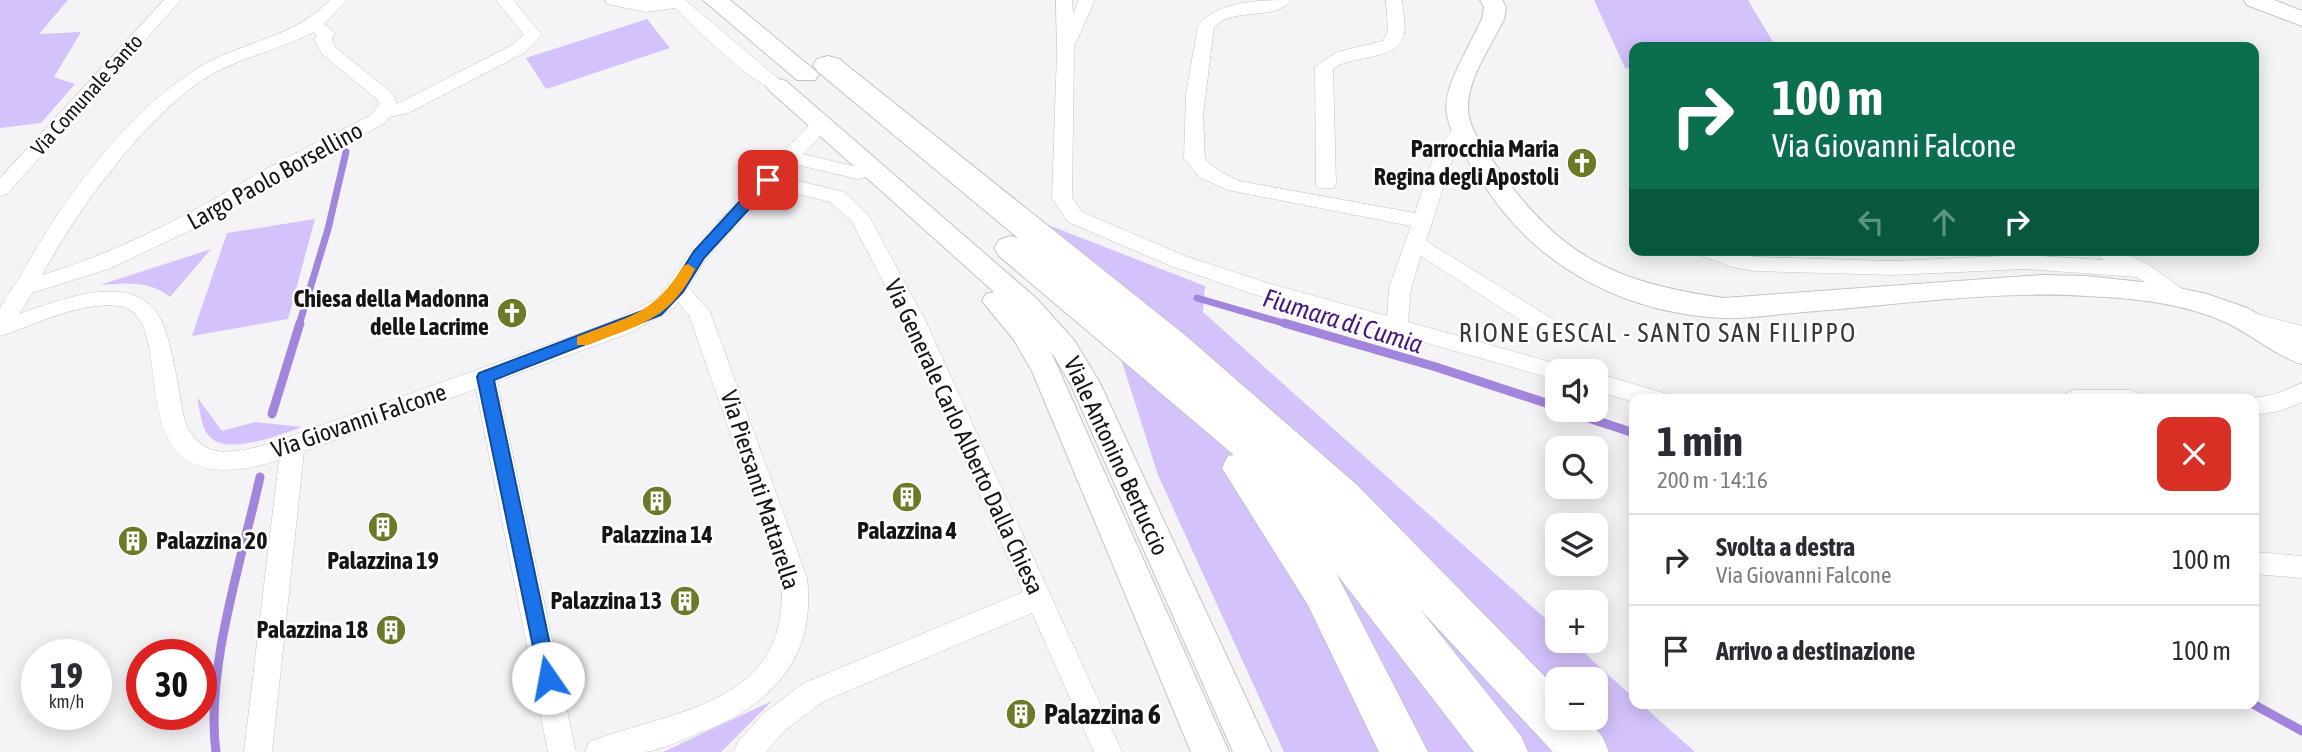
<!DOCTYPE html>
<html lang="it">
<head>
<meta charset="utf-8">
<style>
  :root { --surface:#fff; --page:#f2f2f3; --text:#2b2b33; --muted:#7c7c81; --line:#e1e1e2 }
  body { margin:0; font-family:"Asap Condensed",sans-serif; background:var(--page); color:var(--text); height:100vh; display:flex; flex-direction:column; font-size:26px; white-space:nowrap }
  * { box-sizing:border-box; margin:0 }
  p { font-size:23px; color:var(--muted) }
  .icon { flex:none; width:38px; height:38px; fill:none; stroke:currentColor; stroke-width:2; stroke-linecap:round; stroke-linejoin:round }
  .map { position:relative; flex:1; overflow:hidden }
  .sheet { position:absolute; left:1629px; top:394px; width:630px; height:315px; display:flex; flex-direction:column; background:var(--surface); border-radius:14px; box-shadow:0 4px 18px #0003 }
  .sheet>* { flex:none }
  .hud { position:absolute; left:1629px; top:42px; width:630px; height:214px; border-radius:14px; box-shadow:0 4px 18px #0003; background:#0b6e4f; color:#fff; overflow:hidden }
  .buttons { position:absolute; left:1545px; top:359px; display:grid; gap:14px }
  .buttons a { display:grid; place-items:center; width:63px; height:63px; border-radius:14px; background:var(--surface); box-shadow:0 4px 18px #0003; font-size:35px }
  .speed { position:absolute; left:21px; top:639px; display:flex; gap:14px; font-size:35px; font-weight:700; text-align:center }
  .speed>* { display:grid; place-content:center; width:91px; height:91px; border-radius:50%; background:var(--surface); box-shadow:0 4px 18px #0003; line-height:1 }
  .speed small { font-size:18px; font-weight:400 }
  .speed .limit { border:10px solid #d22; background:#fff; color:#111 }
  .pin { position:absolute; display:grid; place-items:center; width:60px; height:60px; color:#fff; margin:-30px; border-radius:14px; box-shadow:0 4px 10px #0006 }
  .me { position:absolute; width:77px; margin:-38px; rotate:348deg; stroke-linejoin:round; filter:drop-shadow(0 0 5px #0008) }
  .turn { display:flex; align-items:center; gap:24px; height:147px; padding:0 28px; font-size:32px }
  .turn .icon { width:91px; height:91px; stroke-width:2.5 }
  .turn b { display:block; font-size:49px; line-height:60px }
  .lanes { display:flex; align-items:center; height:66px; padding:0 28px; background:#0003; justify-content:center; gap:35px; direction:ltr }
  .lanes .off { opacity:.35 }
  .round { display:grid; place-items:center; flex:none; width:74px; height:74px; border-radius:14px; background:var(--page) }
  .head { display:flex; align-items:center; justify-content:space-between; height:119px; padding:0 28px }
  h1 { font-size:42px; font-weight:700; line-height:52px }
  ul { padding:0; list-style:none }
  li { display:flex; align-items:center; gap:21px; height:91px; padding:0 28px; border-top:2px solid var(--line) }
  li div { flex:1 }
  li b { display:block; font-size:26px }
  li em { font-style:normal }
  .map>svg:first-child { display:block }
  .green { fill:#d4c2fd; fill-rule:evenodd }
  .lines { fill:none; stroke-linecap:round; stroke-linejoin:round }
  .stream-far1 { stroke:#a285dc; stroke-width:7 }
  .stream { stroke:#a285dc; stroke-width:9 }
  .minor-casing { stroke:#c4c4c7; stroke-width:1 }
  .tertiary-casing { stroke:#c4c4c7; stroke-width:2 }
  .secondary-casing { stroke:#c4c4c7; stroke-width:2 }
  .motorway-casing { stroke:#c4c4c7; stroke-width:2 }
  .minor { fill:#fff; fill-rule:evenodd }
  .tertiary { fill:#fff; fill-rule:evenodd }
  .secondary { fill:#fff; fill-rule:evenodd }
  .motorway { fill:#fff; fill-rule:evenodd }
  .route { fill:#1a73e8; stroke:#114b97; stroke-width:2 }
  .slow { fill:#f59e0b }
  .labels { text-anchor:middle; stroke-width:5; stroke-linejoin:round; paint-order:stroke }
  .far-street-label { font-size:21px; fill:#151516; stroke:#fff }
  .poi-label { font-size:24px; font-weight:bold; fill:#151516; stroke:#fff; text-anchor:end }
  .street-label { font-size:24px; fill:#151516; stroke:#fff }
  .water-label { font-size:26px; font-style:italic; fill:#47187f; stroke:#fff }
  .neighbourhood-label { font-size:26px; letter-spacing:2px; fill:#39383b; stroke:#fff }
  .near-poi-label { font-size:28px; font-weight:bold; fill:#151516; stroke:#fff; text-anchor:start }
</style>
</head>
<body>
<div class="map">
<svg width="2302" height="752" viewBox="0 0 2302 752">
  <rect width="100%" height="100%" fill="#f4f4f7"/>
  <!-- green -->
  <g class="green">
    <polygon points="0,0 68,0 39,34 81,32 54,77 75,84 41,123 0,128"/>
    <polygon points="1594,0 1748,0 1776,47 1634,47 1634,68 1625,68"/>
    <polygon points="647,19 670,48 546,89 526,58"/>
    <polygon points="315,219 288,319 192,336 227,233"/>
    <path d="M 1038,221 L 1205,286 L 1203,312 L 1557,629 L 1558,640 L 1571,641 L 1634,698 L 1634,704 L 1641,704 L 1695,752 L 1284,752 L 1158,475 L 1121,359 ZM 1558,679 L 1596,679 L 1596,718 L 1558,718 Z"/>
    <path d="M 211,249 L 170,297 C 149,280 126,283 100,285 Z"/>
    <path d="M 197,397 L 222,431 L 255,422 L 302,427 C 282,434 229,455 211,438 C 201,429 200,410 197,397 Z"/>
    <polygon points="772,701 721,752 663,752"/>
  </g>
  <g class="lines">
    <!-- stream-far1 -->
    <g class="stream-far1">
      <polyline points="1197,298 1290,325"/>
      <polyline points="299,325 328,229 346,152"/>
    </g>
    <!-- stream -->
    <g class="stream">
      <polyline points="1284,323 1436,367 1558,407"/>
      <polyline points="1564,410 1634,433"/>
      <polyline points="272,414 300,323"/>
      <polyline points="2253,704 2302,731"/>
      <path d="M 216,752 C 205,670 242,559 260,477"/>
    </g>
    <!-- minor casing -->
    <g class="minor-casing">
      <g id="minor">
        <polygon points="164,0 181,0 7,194 0,196 0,178"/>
        <path d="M 330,0 L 347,0 L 324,24 L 335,33 L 332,39 L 335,47 L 393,94 L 397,104 L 512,45 L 524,35 L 496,0 L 513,0 L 542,35 L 524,53 L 408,113 L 389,117 L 385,123 L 247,196 L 214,219 L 111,268 L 32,293 L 19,314 C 63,299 142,266 164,327 C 175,357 178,391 185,422 C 202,461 231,453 266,445 L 614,321 L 659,297 L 692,249 L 815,119 L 829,119 L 831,123 L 829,127 L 803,154 L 865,169 L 868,173 L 865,177 L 858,179 L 794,164 L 782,177 L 844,192 L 869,216 L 926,322 L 1122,752 L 1094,752 L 1032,613 L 824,701 L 784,731 L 766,752 L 734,752 L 738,742 L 764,713 L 804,683 L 1023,592 L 904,322 L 851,220 L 830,202 L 773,187 L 706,259 L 688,287 L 710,312 L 807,578 C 817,661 768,708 695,735 C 680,741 661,750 644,752 C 625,752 604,752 585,752 L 589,742 C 675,709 793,705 781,578 L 689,315 L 678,302 L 675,307 L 630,333 L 497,381 L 576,752 L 548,752 L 476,389 L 304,451 L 272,752 L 244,752 L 279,460 C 101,516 188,316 119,306 C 80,301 36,325 0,336 C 0,328 0,317 0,309 C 3,299 14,287 20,277 C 60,203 125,113 198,68 C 242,41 293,39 330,0 ZM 313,32 L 317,35 L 314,39 L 322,54 L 378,100 L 379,105 L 371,115 C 325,139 277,161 233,188 C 172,224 110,254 42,275 C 77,210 150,109 214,73 C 246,56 282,49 313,32 Z"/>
        <path d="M 605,0 L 685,0 L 787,86 L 784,90 C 761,96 694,26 675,8 L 646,12 L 607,4 Z"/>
        <path d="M 1056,0 L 1072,0 L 1073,14 L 1079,0 L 1095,0 L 1074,47 L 1072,198 L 1082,212 L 1185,256 L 1267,283 L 1387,316 L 1389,288 L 1411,226 L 1228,190 L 1199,177 L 1184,158 L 1186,94 L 1198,26 C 1217,0 1263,0 1292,0 C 1273,22 1235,6 1214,27 L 1203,115 L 1205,160 L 1219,171 L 1239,181 L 1415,213 L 1435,153 L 1455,126 L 1469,126 L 1471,130 L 1454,154 L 1426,241 L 1556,321 L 1559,327 L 1556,333 L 1540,333 L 1421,256 L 1411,288 L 1408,322 L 1558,364 L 1566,366 L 1569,371 L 1558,371 L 1558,380 L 1253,294 L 1171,266 L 1068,222 L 1052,198 L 1057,53 Z"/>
        <path d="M 1386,0 L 1402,0 C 1403,11 1406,23 1404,34 C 1399,62 1352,54 1333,69 L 1336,184 L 1333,188 L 1319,188 L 1316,184 L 1315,67 L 1337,52 L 1383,41 L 1388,31 Z"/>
        <polygon points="1697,250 1728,250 1755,257 1893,261 2025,255 2104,260 2090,250 2118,250 2149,265 2197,300 2194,305 2178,305 2137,277 2025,269 1893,275 1755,271 1732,267 1700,255"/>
        <polygon points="2253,313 2302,326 2302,342 2245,327 2242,321 2245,315"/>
        <polygon points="1596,373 1664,393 1668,399 1634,399 1634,402 1596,391"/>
        <polygon points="2302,383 2302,402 2280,411 2254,415 2254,399 2248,399 2276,394"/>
        <polygon points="2074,390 2130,390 2138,393 2142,399 2062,399 2066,393"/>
        <polygon points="2254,552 2302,556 2302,578 2254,574"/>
      </g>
    </g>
    <!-- tertiary casing -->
    <g class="tertiary-casing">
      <g id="tertiary">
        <path d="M 1480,0 L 1502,0 L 1506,7 L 1504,19 C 1492,45 1468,77 1468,107 C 1468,130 1486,151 1498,168 C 1561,258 1617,283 1724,298 L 2042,275 L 2086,276 L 2161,284 L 2207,294 L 2247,308 L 2302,339 L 2302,364 C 2275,356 2253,335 2227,323 C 2185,303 2133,298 2086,296 C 1996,290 1895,305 1804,312 C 1777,314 1750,319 1724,318 C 1629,314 1541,270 1488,191 C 1430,104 1437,110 1482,19 L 1484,7 Z"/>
        <polygon points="2244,0 2274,0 2302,11 2302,26 2247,5"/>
        <polygon points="778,79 786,81 1036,298 1074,340 1100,383 1271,752 1233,752 1071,385 1054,356 1051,352 1229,752 1191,752 1032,371 1014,340 982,301 986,294 994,292 770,91 766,86 770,81"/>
      </g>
    </g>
    <!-- secondary casing -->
    <g class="secondary-casing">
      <polygon id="secondary" points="703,0 730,0 819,74 815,80 797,80"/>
    </g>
    <!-- motorway casing -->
    <g class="motorway-casing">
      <polygon id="motorway" points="828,56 839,59 1186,336 1357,485 1558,690 1558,718 1585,718 1602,736 1609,752 1553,752 1419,608 1521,736 1528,752 1474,752 1336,573 1428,752 1379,752 1308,605 1222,468 1228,456 1234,455 999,256 994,248 999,240 1011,236 1018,238 817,71 813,65 817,59"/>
    </g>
    <!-- minor -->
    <use href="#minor" class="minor"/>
    <!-- tertiary -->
    <use href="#tertiary" class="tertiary"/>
    <!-- secondary -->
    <use href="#secondary" class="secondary"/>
    <!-- motorway -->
    <use href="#motorway" class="motorway"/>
  </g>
  <!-- route -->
  <polygon class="route" points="768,175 773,176 773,183 704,258 683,292 661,315 494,380 557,678 555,685 548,687 541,685 477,377 479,373 650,308 673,285 694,251 763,176"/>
  <!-- slow -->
  <path class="slow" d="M 688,264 L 695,269 C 669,321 638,325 588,345 L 577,345 L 577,337 C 627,317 654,315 683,266 Z"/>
  <!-- icons -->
  <defs>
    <g id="church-disc" transform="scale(1.575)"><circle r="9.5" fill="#6c7a27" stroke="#fff"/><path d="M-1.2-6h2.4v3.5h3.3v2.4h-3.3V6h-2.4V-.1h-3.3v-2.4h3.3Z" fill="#fff"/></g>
    <g id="building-disc" transform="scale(1.575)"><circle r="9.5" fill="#6c7a27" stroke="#fff"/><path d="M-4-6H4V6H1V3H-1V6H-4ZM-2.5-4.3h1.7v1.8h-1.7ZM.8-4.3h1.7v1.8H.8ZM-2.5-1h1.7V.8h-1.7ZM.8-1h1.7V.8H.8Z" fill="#fff"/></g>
  </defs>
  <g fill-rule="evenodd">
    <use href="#church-disc" x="1582" y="163"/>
    <use href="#church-disc" x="512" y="313"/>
    <use href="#building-disc" x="907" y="497"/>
    <use href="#building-disc" x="657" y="501"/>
    <use href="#building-disc" x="383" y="527"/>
    <use href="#building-disc" x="133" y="541"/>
    <use href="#building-disc" x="685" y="601"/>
    <use href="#building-disc" x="391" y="630"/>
    <use href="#building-disc" x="1021" y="714"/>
  </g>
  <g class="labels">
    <!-- far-street labels -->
    <g class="far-street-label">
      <text transform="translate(87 95) rotate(-48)" y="7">Via Comunale Santo</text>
    </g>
    <!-- poi labels -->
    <g class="poi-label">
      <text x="1559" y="157">Parrocchia Maria<tspan x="1559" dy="28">Regina degli Apostoli</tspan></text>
      <text x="489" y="307">Chiesa della Madonna<tspan x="489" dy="28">delle Lacrime</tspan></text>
      <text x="907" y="539" text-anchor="middle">Palazzina 4</text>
      <text x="657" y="543" text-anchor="middle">Palazzina 14</text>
      <text x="156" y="549" text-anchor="start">Palazzina 20</text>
      <text x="383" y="569" text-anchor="middle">Palazzina 19</text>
      <text x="662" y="609">Palazzina 13</text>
      <text x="368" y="638">Palazzina 18</text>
    </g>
    <!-- street labels -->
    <g class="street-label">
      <text transform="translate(275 176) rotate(-29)" y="8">Largo Paolo Borsellino</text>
      <text transform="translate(359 421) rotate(-19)" y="8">Via Giovanni Falcone</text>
      <text transform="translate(964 437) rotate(65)" y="8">Via Generale Carlo Alberto Dalla Chiesa</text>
      <text transform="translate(1116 456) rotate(65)" y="8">Viale Antonino Bertuccio</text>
      <text transform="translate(760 490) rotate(72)" y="8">Via Piersanti Mattarella</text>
    </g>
    <!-- water labels -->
    <g class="water-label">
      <text transform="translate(1343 321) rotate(17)" y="9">Fiumara di Cumia</text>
    </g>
    <!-- neighbourhood labels -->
    <g class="neighbourhood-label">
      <text x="1658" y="342">RIONE GESCAL - SANTO SAN FILIPPO</text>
    </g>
    <!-- near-poi labels -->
    <g class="near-poi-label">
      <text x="1044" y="724">Palazzina 6</text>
    </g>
  </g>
</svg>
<div class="buttons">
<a><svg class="icon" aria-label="sound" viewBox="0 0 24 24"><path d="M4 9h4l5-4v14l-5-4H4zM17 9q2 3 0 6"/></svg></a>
<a><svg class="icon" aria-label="search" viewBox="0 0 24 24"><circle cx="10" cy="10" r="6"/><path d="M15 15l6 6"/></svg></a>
<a><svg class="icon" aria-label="layers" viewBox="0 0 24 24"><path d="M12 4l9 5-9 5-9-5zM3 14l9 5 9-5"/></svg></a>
<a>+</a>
<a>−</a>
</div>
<div class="speed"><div>19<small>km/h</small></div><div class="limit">30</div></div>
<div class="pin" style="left:768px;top:180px;background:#d93025"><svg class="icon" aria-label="arrive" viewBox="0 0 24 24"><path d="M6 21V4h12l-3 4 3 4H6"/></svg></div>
<svg class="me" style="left:548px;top:678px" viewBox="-20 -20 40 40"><circle r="19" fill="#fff"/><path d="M0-13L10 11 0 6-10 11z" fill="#1a73e8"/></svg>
<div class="hud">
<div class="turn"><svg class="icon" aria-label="right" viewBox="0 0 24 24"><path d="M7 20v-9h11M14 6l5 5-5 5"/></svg><div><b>100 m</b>Via Giovanni Falcone</div></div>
<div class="lanes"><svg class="icon off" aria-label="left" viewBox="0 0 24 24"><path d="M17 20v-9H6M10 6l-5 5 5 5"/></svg><svg class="icon off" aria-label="ahead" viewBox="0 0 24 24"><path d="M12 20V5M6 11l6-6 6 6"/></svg><svg class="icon" aria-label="right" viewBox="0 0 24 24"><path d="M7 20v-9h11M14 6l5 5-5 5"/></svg></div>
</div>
<section class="sheet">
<div class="head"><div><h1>1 min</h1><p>200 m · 14:16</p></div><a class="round" style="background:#d93025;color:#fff"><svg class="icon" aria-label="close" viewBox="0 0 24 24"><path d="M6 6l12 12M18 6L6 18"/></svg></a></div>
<ul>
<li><svg class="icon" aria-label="right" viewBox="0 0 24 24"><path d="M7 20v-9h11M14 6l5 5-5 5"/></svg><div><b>Svolta a destra</b><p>Via Giovanni Falcone</p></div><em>100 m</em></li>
<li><svg class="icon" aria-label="arrive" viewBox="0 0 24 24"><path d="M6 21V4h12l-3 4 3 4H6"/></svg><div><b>Arrivo a destinazione</b></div><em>100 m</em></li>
</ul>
</section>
</div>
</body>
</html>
